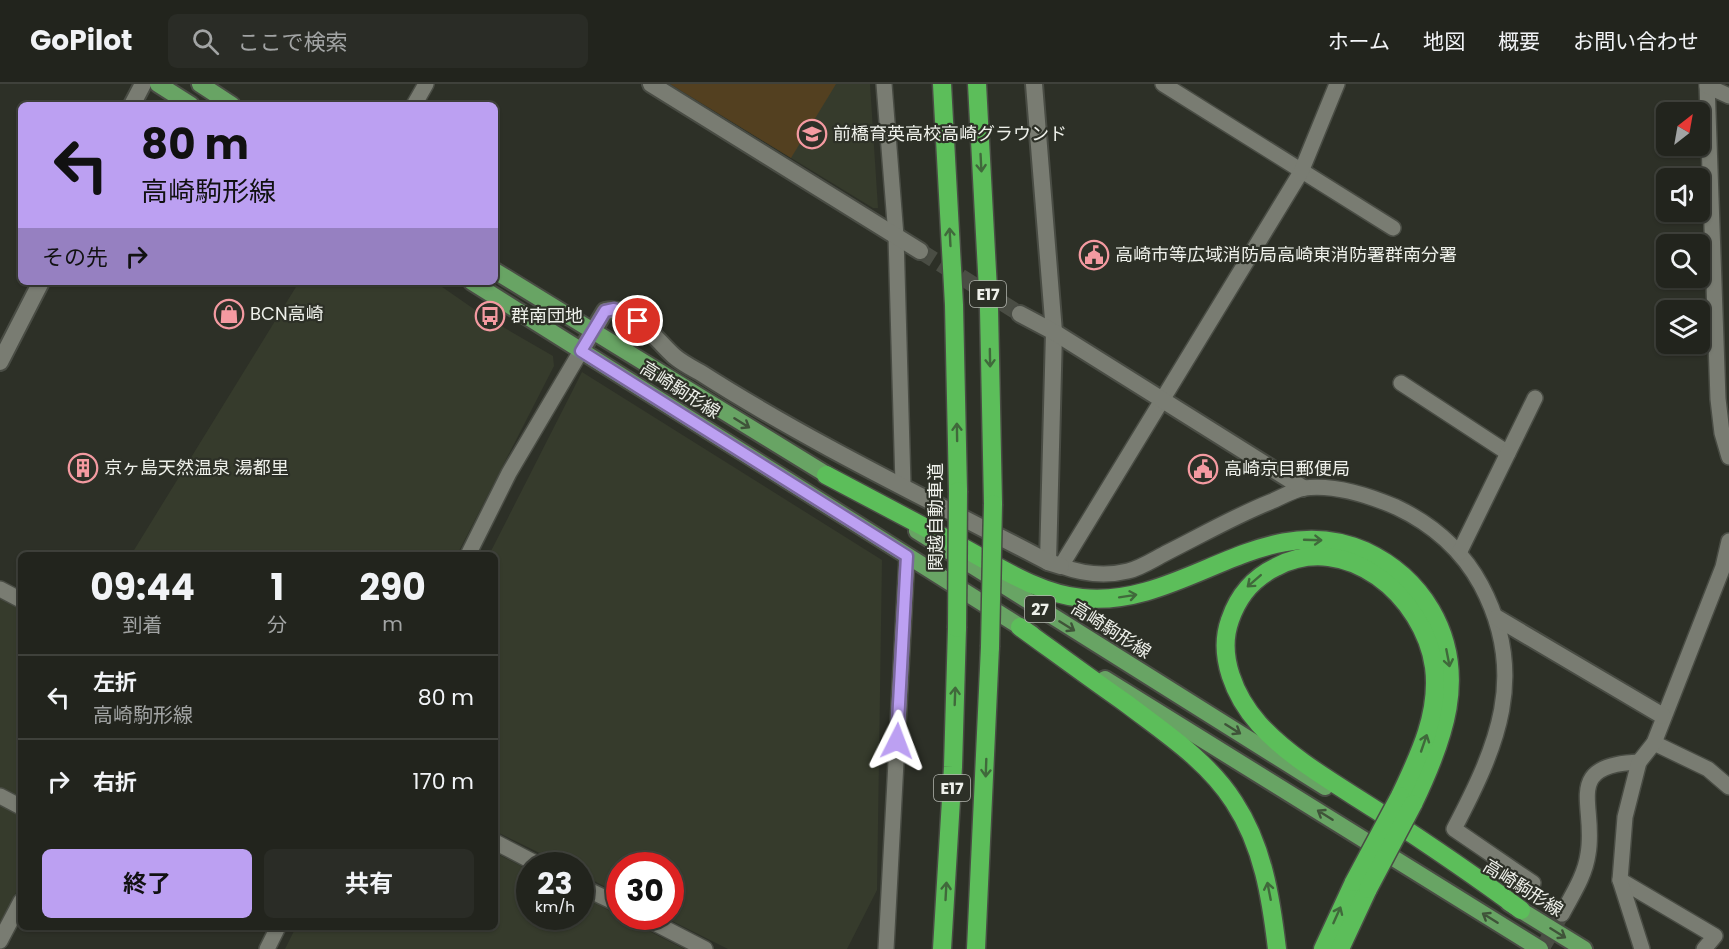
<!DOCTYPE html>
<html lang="ja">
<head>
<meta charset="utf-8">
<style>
  :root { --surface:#22241d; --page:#2a2c26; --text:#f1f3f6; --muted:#a2a4a4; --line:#3f413b; --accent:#bca0f2 }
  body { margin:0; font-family:Poppins,"Noto Sans JP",sans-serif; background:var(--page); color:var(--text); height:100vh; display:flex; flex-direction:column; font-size:22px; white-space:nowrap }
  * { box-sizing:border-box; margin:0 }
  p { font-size:20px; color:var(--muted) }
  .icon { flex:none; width:33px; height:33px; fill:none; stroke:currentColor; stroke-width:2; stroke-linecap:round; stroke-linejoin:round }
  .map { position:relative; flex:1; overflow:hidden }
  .drawer { position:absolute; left:18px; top:468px; width:480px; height:378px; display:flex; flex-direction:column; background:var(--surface); border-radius:9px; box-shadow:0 2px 4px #0004,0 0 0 2px var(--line) }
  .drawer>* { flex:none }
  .banner { position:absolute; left:18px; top:18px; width:480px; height:183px; border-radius:9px; box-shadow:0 2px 4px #0004,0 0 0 2px var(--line); background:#bca0f2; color:#111; overflow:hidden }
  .needle { width:39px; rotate:31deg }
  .controls { position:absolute; left:1656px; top:18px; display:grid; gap:12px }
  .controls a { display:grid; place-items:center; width:54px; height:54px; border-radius:9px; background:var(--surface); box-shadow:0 2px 4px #0004,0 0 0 2px var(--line); font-size:30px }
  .speed { position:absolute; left:516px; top:768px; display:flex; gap:12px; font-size:30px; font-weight:700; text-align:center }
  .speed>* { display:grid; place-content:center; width:78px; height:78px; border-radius:50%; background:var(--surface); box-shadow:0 2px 4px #0004,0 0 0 2px var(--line); line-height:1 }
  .speed small { font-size:15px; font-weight:400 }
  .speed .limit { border:9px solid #d22; background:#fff; color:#111 }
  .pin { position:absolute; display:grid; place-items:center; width:51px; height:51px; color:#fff; margin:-26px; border:3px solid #fff; border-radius:50%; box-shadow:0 2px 6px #0007 }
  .me { position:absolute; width:66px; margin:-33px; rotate:3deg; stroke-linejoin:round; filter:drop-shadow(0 0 4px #0008) }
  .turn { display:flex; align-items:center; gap:21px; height:126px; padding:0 24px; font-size:27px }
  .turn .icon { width:78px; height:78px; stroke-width:2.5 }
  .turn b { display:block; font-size:42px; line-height:51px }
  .then { display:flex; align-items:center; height:57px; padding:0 24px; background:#0003; gap:12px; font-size:22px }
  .eta { display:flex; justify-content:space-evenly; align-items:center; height:102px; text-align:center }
  .eta b { font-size:36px; font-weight:700; line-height:42px }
  .button { display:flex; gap:12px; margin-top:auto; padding:12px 24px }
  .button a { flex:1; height:69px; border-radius:9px; background:var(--accent); color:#111; font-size:24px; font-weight:700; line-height:69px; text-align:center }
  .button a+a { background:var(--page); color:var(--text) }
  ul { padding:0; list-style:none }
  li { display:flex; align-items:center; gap:18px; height:84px; padding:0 24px; border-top:2px solid var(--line) }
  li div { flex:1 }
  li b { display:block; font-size:22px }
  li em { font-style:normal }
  header { display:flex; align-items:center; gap:36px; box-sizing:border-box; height:84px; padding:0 30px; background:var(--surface); border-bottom:2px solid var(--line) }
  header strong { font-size:28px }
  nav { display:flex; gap:33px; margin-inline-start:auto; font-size:21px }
  .search { width:420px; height:54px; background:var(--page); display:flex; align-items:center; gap:15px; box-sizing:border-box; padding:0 21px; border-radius:9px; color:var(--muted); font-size:22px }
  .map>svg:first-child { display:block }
  .built { fill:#363b2c }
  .green { fill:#534020 }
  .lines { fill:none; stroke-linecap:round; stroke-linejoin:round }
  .minor-tunnel { stroke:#4a4d44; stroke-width:15; stroke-dasharray:15 8; stroke-linecap:butt }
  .tertiary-tunnel { stroke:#4a4d44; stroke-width:16; stroke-dasharray:16 8; stroke-linecap:butt }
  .minor-casing { stroke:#494c44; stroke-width:18 }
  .tertiary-casing { stroke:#494c44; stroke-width:20 }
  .primary-casing { stroke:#494c44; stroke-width:20 }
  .motorway-casing { stroke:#494c44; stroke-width:21 }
  .minor { stroke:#797c72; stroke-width:15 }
  .tertiary { stroke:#797c72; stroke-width:16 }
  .primary { stroke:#68a464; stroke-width:16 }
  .motorway { stroke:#5cbe5a; stroke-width:18 }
  .motorway-bridge-casing { stroke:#494c44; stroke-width:21; stroke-linecap:butt }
  .motorway-bridge { stroke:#5cbe5a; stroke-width:18 }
  .oneway { stroke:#40693b }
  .oneway2 { stroke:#3f5339 }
  .route-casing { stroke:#7a689d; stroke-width:15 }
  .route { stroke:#bca0f2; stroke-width:10 }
  .labels { text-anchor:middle; stroke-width:4.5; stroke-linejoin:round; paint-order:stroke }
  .shield { fill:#2d3027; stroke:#b4b6b0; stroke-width:1.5 }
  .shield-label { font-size:16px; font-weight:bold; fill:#eef0ea }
  .poi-label { font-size:18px; fill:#eef0ea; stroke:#2d3027; text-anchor:start }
  .street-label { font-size:18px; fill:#eef0ea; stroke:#2d3027 }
</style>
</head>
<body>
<header>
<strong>GoPilot</strong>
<div class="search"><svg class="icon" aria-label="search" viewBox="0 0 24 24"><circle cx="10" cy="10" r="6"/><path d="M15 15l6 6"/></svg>ここで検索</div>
<nav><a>ホーム</a><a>地図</a><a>概要</a><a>お問い合わせ</a></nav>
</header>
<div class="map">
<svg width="1729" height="865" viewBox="0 0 1729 865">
  <rect width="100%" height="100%" fill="#2d3027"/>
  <!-- built -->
  <g class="built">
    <polygon points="670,0 870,0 878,124 873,124"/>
    <polygon points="299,198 435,198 484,232 553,272 554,282 457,471 131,471"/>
    <polygon points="582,288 882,476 877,806 847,865 728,865 664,833 670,832 670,782 620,782 619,810 581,790 580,782 564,781 495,747 495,471 489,471"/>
    <polygon points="0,515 21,526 21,717 0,706"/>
    <polygon points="0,718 21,729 21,799 0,840"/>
    <polygon points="495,769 529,786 530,832 580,832 581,812 684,865 285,865 296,843 495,843"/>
  </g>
  <!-- green -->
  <polygon class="green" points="670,0 836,0 791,74"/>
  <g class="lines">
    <!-- minor-tunnel -->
    <polyline class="minor-tunnel" points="1542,865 1562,830"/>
    <!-- tertiary-tunnel -->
    <polyline class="tertiary-tunnel" points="920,167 1020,230"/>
    <!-- minor casing -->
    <g class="minor-casing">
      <g id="minor">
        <polyline points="884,0 896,152 903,401"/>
        <polyline points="1163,0 1393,144"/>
        <path d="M 1337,0 L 1301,88 L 1061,482 C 1083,490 1104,493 1128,487 C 1141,484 1156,474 1168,468 C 1202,451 1235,432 1270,418 C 1280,414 1293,406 1304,404 C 1334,400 1368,411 1396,423 C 1432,440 1462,466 1481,501 C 1529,591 1497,663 1454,745 L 1533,799"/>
        <polyline points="1707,0 1718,315 1722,349 1729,373"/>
        <polyline points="1707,2 1729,12"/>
        <polyline points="414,21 426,0"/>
        <polyline points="1401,299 1508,369"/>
        <polyline points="1459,469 1535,314"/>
        <polyline points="468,471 509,389 581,267"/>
        <polyline points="0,505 21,516"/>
        <polyline points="1654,659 1708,685 1729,703"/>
        <polyline points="0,712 21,723"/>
        <polyline points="495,758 541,782"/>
        <polyline points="1620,796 1715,852 1704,865"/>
        <polyline points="580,802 620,821"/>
        <path d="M 1562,830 C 1572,811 1585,792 1588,770 C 1597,721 1561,681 1639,678"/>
        <polyline points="641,832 705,865"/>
        <polyline points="0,857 21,817"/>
        <polyline points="267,865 278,843"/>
        <polyline points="886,865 907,472"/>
        <polyline points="1642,865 1620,796 1625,733 1639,678 1654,659 1723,483 1729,457"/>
      </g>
    </g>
    <!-- tertiary casing -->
    <g class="tertiary-casing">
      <g id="tertiary">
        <polyline points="651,0 920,167"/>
        <polyline points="1034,0 1054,248 1048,478"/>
        <polyline points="132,21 143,0"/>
        <polyline points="1020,230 1054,248 1303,404"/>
        <path d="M 581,267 L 605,227 C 633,221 655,255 674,272 C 682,279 692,284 701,289 C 812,360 932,417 1048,478 L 1061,482"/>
        <polyline points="0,278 41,198"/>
        <polyline points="1497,534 1663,632"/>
      </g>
    </g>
    <!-- primary casing -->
    <g class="primary-casing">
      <g id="primary">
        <polyline points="158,0 191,21"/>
        <polyline points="200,0 232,21"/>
        <polyline points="495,187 837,397"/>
        <polyline points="472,198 1032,550"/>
        <polyline points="917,447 1325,703"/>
        <polyline points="1105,595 1540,865"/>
        <polyline points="1509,819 1584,865"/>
      </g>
    </g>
    <!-- motorway casing -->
    <g class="motorway-casing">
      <g id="motorway">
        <polyline points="942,0 954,221 958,407"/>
        <polyline points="977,0 989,225 993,420"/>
        <path d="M 826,391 C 872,415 917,439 962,463 C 999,483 1039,510 1082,514 C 1183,525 1264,422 1365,467 C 1393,480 1415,499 1431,526 C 1469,591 1443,658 1413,720"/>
        <path d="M 1020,543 C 1056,569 1091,595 1127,620 C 1165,649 1208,677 1234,718 C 1263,762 1271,814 1277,865"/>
        <path d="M 1400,712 C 1419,672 1440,629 1434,583 C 1424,512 1346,446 1276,483 C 1253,494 1238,512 1230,536 C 1217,572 1235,613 1259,640 C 1291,675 1336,700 1376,726 C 1425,758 1474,791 1521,826"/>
        <polyline points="942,865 953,683 957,544"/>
        <polyline points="976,865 990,563"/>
        <polyline points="1323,865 1354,798"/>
        <polyline points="1340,865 1368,805"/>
      </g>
    </g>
    <!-- minor -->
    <use href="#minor" class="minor"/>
    <!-- tertiary -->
    <use href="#tertiary" class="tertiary"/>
    <!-- primary -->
    <use href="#primary" class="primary"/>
    <!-- motorway -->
    <use href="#motorway" class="motorway"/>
    <!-- motorway-bridge casing -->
    <g class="motorway-bridge-casing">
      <g id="motorway-bridge">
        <polyline points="957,544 958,407"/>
        <polyline points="990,563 993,420"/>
        <polyline points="1354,798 1400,712"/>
        <polyline points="1368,805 1413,720"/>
      </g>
    </g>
    <!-- motorway-bridge -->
    <use href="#motorway-bridge" class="motorway-bridge"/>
  </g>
  <!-- one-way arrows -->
  <defs><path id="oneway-shaft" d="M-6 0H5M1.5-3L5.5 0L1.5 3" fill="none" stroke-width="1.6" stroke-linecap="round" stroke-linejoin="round" transform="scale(1.5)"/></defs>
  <g class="oneway">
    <use href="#oneway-shaft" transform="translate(981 79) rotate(87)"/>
    <use href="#oneway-shaft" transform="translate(950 153) rotate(-93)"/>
    <use href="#oneway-shaft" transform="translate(990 274) rotate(89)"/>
    <use href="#oneway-shaft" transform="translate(957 348) rotate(-91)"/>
    <use href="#oneway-shaft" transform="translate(1313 456) rotate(2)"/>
    <use href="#oneway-shaft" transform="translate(1254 497) rotate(139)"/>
    <use href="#oneway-shaft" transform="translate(1128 512) rotate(-9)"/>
    <use href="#oneway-shaft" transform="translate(1448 574) rotate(79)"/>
    <use href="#oneway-shaft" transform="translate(955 612) rotate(-88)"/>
    <use href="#oneway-shaft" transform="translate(1424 659) rotate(-71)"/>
    <use href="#oneway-shaft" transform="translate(986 684) rotate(92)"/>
    <use href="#oneway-shaft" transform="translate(946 807) rotate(-87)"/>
    <use href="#oneway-shaft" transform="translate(1269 807) rotate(-101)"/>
    <use href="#oneway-shaft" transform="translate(1337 831) rotate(-66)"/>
  </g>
  <g class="oneway2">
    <use href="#oneway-shaft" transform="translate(742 339) rotate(32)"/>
    <use href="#oneway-shaft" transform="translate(1067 542) rotate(32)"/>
    <use href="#oneway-shaft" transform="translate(1233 645) rotate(32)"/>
    <use href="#oneway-shaft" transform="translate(1325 731) rotate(-148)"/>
    <use href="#oneway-shaft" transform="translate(1490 834) rotate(-148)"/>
    <use href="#oneway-shaft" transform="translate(1558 849) rotate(32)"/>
  </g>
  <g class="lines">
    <!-- route casing -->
    <g class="route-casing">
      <polyline id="route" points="638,237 614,225 605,227 581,267 907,472 897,657"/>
    </g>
    <!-- route -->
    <use href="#route" class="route"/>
  </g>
  <!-- icons -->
  <defs>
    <g id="school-ring" transform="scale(1.5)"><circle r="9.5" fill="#2d3027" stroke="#f49aa1" stroke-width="1.5"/><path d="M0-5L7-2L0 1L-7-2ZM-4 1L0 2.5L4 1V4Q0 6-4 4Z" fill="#f49aa1"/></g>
    <g id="civic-ring" transform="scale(1.5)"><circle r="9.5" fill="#2d3027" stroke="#f49aa1" stroke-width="1.5"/><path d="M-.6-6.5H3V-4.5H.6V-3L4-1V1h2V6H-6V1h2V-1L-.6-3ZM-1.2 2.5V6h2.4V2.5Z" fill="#f49aa1"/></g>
    <g id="shop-ring" transform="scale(1.5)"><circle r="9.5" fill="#2d3027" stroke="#f49aa1" stroke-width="1.5"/><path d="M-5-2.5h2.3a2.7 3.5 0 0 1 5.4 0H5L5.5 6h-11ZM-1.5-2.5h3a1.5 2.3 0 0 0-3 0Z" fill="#f49aa1"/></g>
    <g id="bus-ring" transform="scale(1.5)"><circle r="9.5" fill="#2d3027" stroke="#f49aa1" stroke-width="1.5"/><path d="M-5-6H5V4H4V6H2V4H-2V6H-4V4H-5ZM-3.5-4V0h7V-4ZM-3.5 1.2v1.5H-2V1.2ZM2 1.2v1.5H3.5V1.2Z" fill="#f49aa1"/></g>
    <g id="building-ring" transform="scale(1.5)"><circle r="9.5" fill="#2d3027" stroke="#f49aa1" stroke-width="1.5"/><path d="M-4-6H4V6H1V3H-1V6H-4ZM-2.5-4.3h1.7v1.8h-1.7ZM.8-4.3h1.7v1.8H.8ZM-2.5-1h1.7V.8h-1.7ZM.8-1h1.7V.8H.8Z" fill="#f49aa1"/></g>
  </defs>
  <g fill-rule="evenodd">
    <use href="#school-ring" x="812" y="50"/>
    <use href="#civic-ring" x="1094" y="171"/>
    <use href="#shop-ring" x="229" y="230"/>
    <use href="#bus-ring" x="490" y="232"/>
    <use href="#building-ring" x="83" y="384"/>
    <use href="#civic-ring" x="1203" y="385"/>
  </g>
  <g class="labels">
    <!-- shield labels -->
    <g class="shield">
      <rect x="970" y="197" width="36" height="26" rx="4.5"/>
      <rect x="1025" y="512" width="30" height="26" rx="4.5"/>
      <rect x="934" y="691" width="36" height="26" rx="4.5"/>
    </g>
    <g class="shield-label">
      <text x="988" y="216">E17</text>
      <text x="1040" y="531">27</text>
      <text x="952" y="710">E17</text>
    </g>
    <!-- poi labels -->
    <g class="poi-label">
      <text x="833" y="56">前橋育英高校高崎グラウンド</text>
      <text x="1115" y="177">高崎市等広域消防局高崎東消防署群南分署</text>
      <text x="250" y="236">BCN高崎</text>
      <text x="511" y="238">群南団地</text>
      <text x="104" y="390">京ヶ島天然温泉 湯都里</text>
      <text x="1224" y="391">高崎京目郵便局</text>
    </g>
    <!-- street labels -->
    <g class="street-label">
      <text transform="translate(680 306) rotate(32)" y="6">高崎駒形線</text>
      <text transform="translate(936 433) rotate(-90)" y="6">関越自動車道</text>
      <text transform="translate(1111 546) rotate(32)" y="6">高崎駒形線</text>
      <text transform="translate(1523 804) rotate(32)" y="6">高崎駒形線</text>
    </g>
  </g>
</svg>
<div class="controls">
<a><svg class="needle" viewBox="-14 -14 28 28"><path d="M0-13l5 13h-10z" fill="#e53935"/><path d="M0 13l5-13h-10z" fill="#a2a4a4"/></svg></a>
<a><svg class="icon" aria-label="sound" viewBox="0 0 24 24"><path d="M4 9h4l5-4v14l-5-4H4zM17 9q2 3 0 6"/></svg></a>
<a><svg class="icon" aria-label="search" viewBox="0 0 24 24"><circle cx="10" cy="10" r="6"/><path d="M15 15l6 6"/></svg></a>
<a><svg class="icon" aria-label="layers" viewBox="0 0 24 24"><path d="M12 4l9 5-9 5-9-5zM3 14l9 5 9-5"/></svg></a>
</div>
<div class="speed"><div>23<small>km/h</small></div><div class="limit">30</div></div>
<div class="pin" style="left:638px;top:237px;background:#d93025"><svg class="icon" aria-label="arrive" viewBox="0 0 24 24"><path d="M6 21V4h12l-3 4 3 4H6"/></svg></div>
<svg class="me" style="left:897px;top:657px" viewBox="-20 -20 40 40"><path d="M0-17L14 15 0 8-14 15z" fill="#bca0f2" stroke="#fff" stroke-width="4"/></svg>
<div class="banner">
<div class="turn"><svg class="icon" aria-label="left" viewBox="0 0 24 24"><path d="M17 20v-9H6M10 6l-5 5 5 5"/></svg><div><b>80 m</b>高崎駒形線</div></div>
<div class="then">その先<svg class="icon" aria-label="right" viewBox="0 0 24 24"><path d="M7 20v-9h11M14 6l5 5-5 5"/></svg></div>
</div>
<section class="drawer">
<div class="eta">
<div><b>09:44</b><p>到着</p></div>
<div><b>1</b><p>分</p></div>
<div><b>290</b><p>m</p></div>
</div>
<ul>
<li><svg class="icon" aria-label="left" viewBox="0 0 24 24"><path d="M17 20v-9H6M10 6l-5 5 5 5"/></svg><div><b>左折</b><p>高崎駒形線</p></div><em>80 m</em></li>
<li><svg class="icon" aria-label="right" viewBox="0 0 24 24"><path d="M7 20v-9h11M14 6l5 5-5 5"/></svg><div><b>右折</b></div><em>170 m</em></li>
</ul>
<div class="button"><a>終了</a><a>共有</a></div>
</section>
</div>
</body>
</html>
